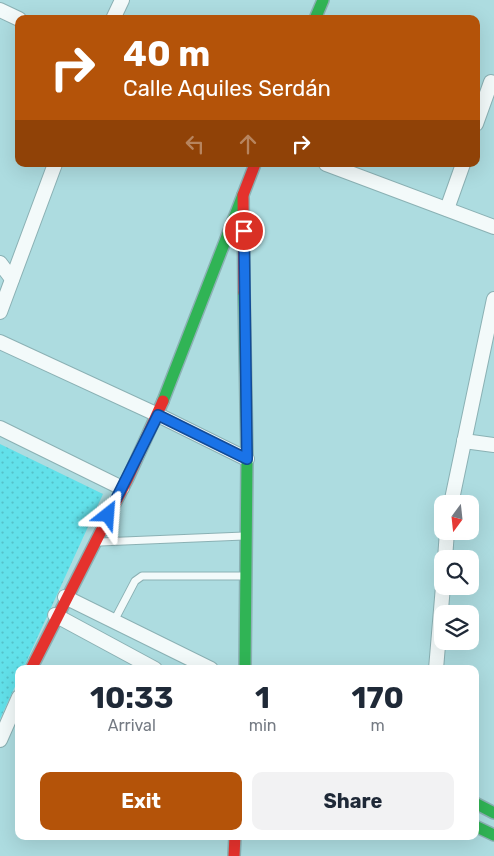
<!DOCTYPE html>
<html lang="en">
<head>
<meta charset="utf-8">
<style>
  :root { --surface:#fff; --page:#f2f2f3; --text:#1f2937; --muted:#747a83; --accent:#b45309 }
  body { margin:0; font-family:Rubik,sans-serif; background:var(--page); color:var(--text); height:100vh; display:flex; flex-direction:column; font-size:19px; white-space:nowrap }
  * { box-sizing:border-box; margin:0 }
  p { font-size:16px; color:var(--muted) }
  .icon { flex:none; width:28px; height:28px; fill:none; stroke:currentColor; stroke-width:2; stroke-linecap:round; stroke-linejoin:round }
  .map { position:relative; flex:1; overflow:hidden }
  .sheet { position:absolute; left:15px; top:665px; width:464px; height:175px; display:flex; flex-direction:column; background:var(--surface); border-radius:10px; box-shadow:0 5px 20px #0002 }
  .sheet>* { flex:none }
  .banner { position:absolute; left:15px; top:15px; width:465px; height:152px; border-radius:10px; box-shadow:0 5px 20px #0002; background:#b45309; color:#fff; overflow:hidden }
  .needle { width:32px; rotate:195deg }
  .buttons { position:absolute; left:434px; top:495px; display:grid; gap:10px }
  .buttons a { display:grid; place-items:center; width:45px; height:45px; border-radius:10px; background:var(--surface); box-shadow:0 5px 20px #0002; font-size:25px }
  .pin { position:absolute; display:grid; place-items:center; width:42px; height:42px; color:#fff; margin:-21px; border:2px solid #fff; border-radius:50%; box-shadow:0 1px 5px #0007 }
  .me { position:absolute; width:55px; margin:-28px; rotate:28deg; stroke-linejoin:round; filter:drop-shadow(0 0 4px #0008) }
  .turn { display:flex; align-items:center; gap:18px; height:105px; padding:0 25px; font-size:22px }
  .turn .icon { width:65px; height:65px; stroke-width:2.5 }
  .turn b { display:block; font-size:35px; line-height:42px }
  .lanes { display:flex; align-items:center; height:48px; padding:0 25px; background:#0003; justify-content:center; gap:25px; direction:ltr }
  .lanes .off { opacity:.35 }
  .eta { display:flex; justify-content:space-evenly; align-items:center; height:85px; text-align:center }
  .eta b { font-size:30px; font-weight:700; line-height:35px }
  .action { display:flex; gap:10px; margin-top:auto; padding:10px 25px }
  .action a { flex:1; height:58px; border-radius:10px; background:var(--accent); color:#fff; font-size:20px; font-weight:700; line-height:58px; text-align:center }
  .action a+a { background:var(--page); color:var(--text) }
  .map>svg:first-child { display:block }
  .park { fill:url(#park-dots) }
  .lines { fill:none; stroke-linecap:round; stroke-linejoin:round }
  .lane-casing { stroke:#8bb1b4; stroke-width:9 }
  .street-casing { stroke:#8bb1b4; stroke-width:16 }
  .fast-casing { stroke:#8bb1b4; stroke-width:14 }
  .jam-casing { stroke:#8bb1b4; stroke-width:14 }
  .lane { stroke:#f3fafa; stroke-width:7 }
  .street { stroke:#f3fafa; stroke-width:14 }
  .fast { stroke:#30b455; stroke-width:11 }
  .jam { stroke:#e5322d; stroke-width:11 }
  .route-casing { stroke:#114b97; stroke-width:12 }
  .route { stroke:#1a73e8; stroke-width:9 }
</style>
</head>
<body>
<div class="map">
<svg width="494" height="856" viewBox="0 0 494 856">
  <defs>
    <pattern id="park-dots" width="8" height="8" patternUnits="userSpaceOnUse" patternTransform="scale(1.25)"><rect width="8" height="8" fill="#62e1ea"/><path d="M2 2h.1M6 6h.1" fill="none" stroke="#54c1c9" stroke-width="1.8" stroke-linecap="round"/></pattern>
  </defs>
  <rect width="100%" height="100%" fill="#addce0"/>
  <!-- park -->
  <polygon class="park" points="0,444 103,494 23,669 19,669 19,678 0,719"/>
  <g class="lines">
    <!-- lane casing -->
    <g class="lane-casing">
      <g id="lane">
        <polyline points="100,542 244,536"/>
        <polyline points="114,621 135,581 142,576 245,576"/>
      </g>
    </g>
    <!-- street casing -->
    <g class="street-casing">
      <g id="street">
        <polyline points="0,10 19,19"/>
        <polyline points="113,19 122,0"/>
        <polyline points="476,124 491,82"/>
        <polyline points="326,164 494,227"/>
        <polyline points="447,209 463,164"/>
        <polyline points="0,263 12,279"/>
        <polyline points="0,312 55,164"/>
        <polyline points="0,342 158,415 247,459"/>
        <polyline points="0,428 122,488"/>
        <polyline points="464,441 494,445"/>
        <polyline points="451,504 494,299"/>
        <polyline points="445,559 447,531"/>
        <polyline points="65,597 211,669"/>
        <polyline points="55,615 155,669"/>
        <polyline points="436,669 443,586"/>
        <polyline points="0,740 19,697"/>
      </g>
    </g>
    <!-- fast casing -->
    <g class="fast-casing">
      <g id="fast">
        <polyline points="315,19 323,0"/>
        <polyline points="244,293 247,459 245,669"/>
        <polyline points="163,401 243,195"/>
        <polyline points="475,803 494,813"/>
        <polyline points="475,826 494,835"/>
      </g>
    </g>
    <!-- jam casing -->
    <g class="jam-casing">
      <g id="jam">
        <polyline points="244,293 243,195 255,164"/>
        <polyline points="31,669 128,478 163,401"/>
        <polyline points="234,856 235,836"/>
      </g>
    </g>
    <!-- lane -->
    <use href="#lane" class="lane"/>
    <!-- street -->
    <use href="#street" class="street"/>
    <!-- fast -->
    <use href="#fast" class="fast"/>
    <!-- jam -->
    <use href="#jam" class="jam"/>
  </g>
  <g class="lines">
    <!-- route casing -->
    <g class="route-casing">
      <polyline id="route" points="108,515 158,415 247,459 244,231"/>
    </g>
    <!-- route -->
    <use href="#route" class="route"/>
  </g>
</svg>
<div class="buttons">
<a><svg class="needle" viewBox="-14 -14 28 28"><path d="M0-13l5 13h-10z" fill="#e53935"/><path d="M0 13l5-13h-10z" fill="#747a83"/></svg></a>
<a><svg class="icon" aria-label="search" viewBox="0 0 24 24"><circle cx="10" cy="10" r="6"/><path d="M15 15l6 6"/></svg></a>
<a><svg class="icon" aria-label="layers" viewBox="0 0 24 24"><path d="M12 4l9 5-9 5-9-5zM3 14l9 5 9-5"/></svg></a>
</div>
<div class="pin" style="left:244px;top:231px;background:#d93025"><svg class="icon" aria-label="arrive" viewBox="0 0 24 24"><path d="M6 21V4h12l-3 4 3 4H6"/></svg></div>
<svg class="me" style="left:108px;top:515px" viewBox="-20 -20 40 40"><path d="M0-17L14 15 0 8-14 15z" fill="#1a73e8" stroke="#fff" stroke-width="4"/></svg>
<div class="banner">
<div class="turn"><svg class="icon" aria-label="right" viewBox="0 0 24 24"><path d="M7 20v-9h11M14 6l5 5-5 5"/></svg><div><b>40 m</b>Calle Aquiles Serdán</div></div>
<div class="lanes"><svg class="icon off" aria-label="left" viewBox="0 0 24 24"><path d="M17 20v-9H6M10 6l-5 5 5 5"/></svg><svg class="icon off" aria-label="ahead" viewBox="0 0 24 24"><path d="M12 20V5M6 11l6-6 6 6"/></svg><svg class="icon" aria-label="right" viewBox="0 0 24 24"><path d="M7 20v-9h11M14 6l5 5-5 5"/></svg></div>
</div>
<section class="sheet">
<div class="eta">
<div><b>10:33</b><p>Arrival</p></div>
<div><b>1</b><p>min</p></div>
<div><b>170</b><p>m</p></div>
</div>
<div class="action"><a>Exit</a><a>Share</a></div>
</section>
</div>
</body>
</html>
